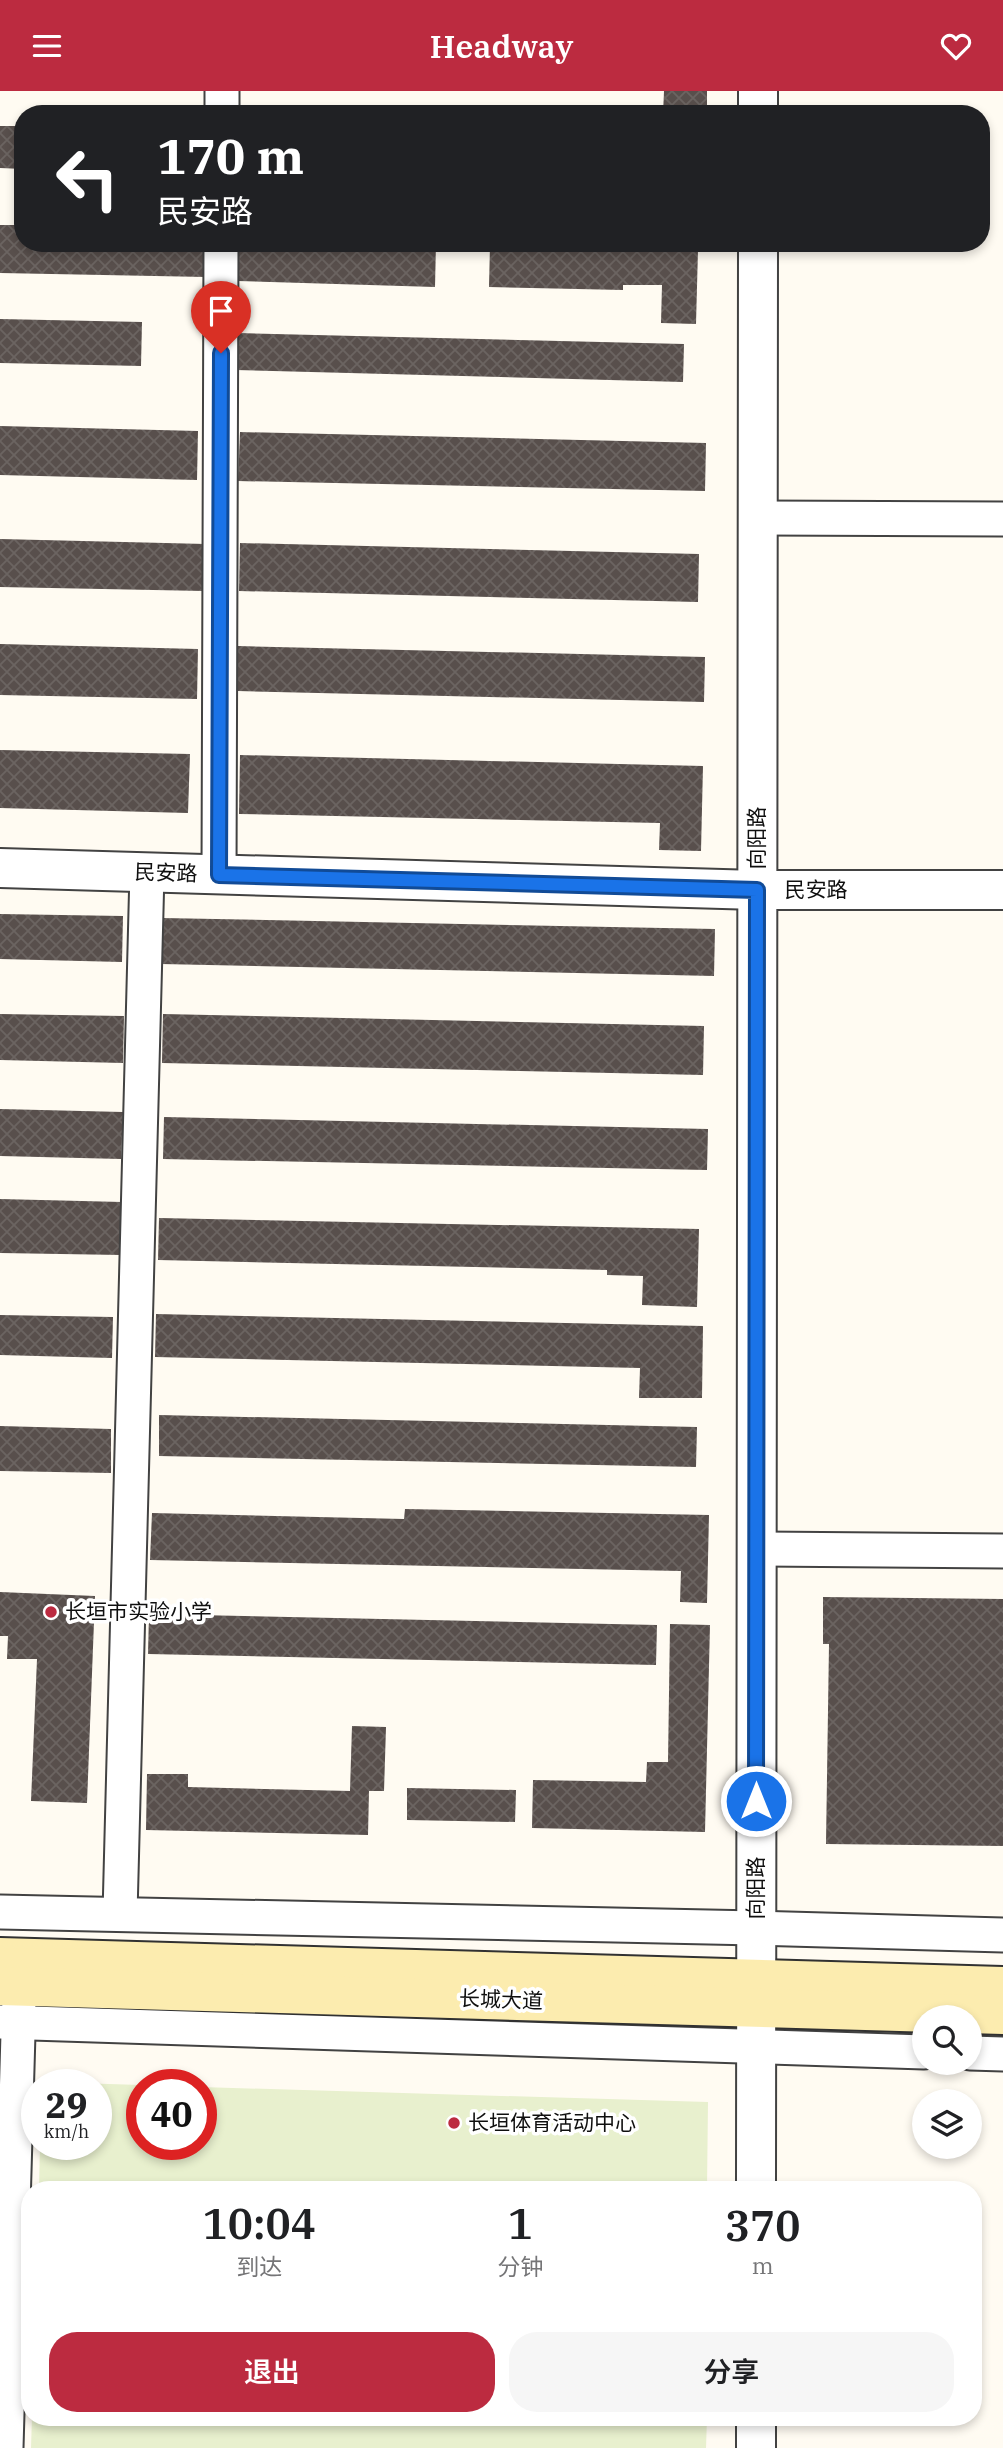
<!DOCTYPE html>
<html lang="zh">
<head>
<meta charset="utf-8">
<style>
  :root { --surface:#fff; --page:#f6f6f6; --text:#202124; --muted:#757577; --accent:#bc2b40 }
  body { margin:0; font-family:"IBM Plex Serif","Noto Sans SC",serif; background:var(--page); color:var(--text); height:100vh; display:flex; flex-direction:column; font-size:26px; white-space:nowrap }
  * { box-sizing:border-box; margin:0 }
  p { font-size:23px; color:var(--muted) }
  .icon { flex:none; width:38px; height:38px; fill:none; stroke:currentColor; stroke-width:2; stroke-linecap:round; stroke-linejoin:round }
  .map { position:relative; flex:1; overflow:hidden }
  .panel { position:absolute; left:21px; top:2090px; width:961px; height:245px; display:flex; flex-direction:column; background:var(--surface); border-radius:28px; box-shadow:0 4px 10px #0003 }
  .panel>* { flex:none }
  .hud { position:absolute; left:14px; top:14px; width:976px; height:147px; border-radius:28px; box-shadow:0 4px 10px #0003; background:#202124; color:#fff; overflow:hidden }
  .buttons { position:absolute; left:912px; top:1914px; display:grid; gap:14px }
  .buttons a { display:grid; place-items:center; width:70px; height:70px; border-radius:50%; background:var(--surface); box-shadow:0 4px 10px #0003; font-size:35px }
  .speed { position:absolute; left:21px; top:1978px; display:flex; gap:14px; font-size:35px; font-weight:700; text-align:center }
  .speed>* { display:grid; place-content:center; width:91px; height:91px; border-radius:50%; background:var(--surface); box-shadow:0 4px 10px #0003; line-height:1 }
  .speed small { font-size:18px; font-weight:400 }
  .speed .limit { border:10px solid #d22; background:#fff; color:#111 }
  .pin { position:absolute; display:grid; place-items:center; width:60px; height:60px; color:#fff; margin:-72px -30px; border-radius:50% 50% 50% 0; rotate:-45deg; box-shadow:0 0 7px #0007 }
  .pin .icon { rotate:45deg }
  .me { position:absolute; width:77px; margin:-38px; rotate:0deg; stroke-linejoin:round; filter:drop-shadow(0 0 5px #0008) }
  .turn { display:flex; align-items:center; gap:24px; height:147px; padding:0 28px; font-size:32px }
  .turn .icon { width:91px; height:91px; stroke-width:2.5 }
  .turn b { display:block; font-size:49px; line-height:60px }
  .eta { display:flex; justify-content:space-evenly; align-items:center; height:119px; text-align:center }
  .eta b { font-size:42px; font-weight:600; line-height:49px }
  .primary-button { display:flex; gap:14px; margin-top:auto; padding:14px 28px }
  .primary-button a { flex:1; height:80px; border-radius:28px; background:var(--accent); color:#fff; font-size:28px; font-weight:600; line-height:80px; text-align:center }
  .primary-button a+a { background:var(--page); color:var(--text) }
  header { display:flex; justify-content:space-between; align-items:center; height:91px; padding:0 28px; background:var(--accent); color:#fff; font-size:32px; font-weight:600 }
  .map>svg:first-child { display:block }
  .pitch { fill:#e8f0ce }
  .building { fill:url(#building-cross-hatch) }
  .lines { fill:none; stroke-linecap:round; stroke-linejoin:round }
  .minor-casing { stroke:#424242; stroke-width:37 }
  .tertiary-casing { stroke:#424242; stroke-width:42 }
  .secondary-casing { stroke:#313131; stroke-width:42 }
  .minor { stroke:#fff; stroke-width:33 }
  .tertiary { stroke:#fff; stroke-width:38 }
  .secondary { stroke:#fcecaf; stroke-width:38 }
  .route-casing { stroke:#114b97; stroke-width:18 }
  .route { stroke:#1a73e8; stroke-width:12 }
  .poi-dot { fill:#bc2b40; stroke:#fff; stroke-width:2.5 }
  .labels { text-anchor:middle; stroke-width:7; stroke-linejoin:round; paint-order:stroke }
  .street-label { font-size:21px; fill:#0f0f0f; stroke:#fff }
  .poi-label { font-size:21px; fill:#0f0f0f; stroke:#fff; text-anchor:start }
</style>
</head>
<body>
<header><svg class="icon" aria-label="menu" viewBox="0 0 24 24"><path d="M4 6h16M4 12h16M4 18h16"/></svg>Headway<svg class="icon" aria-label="heart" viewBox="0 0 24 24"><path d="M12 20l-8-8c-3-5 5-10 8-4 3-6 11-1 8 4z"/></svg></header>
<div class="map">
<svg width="1003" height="2357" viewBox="0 0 1003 2357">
  <defs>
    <pattern id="building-cross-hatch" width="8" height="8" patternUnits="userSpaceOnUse" patternTransform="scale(1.75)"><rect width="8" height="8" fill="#584f4c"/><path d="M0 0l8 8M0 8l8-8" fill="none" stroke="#6b6461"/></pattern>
  </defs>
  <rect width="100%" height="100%" fill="#fffbf2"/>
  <!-- pitch -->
  <g class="pitch">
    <polygon points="42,1991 142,1994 142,2053 201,2053 201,1996 708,2011 707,2098 39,2098 40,2053 96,2053 96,1993 42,1993"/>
    <polygon points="32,2326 707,2326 706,2357 31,2357"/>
  </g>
  <!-- building -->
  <g class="building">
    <polygon points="664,0 707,0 707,23 663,23"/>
    <polygon points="0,35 23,35 23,78 0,77"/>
    <polygon points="0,134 23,134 23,152 207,152 206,186 0,182"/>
    <polygon points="238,152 436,152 435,196 237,190"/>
    <polygon points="490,154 698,159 696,233 661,232 662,194 623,194 623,199 489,196"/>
    <polygon points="0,228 142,231 141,275 0,272"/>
    <polygon points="237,242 684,253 683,291 236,279"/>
    <polygon points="0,335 198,340 197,389 0,384"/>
    <polygon points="240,341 706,352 705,400 238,390"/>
    <polygon points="0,448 206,453 204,500 0,496"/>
    <polygon points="240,452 699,463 698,511 239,500"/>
    <polygon points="0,553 198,558 197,608 0,604"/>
    <polygon points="238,555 705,566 704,611 238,600"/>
    <polygon points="0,659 190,663 188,722 0,717"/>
    <polygon points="240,664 703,675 701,760 659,759 660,732 239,723"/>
    <polygon points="0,823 123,825 122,871 0,868"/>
    <polygon points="162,827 715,838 714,885 161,873"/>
    <polygon points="0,923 124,925 123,972 0,969"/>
    <polygon points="163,923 704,935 703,984 162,972"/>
    <polygon points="0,1018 123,1021 121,1068 0,1065"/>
    <polygon points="164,1026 708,1038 707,1079 163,1068"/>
    <polygon points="0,1108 122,1111 121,1164 0,1162"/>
    <polygon points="159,1127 699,1138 697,1216 642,1214 643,1185 607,1184 607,1179 158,1169"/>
    <polygon points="156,1223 703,1235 702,1307 639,1307 640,1277 155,1266"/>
    <polygon points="0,1224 113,1226 112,1267 0,1264"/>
    <polygon points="159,1324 697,1336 696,1376 159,1365"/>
    <polygon points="0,1335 111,1338 111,1382 0,1380"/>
    <polygon points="405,1418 709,1424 707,1512 680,1511 681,1480 150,1469 152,1422 404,1428"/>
    <polygon points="0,1501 95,1505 87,1712 31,1710 37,1568 7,1568 8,1545 0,1545"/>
    <polygon points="823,1506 1003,1508 1003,1755 826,1753 829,1553 823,1553"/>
    <polygon points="149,1523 657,1534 656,1574 148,1563"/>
    <polygon points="670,1533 710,1534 705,1741 532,1737 533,1689 646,1691 647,1671 668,1671"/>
    <polygon points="352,1635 386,1636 384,1700 369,1700 368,1744 146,1739 147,1683 188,1683 188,1696 350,1700"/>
    <polygon points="407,1697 516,1699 515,1731 407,1729"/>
  </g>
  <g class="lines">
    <!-- minor casing -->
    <g class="minor-casing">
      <g id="minor">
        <polyline points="222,23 222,0"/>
        <polyline points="757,427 1003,428"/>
        <polyline points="219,784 221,152"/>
        <polyline points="756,1458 1003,1460"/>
        <polyline points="0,1821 756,1837 1003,1844"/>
        <polyline points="120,1823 147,781"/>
        <polyline points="0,1931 924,1961"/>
        <polyline points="970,1962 1003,1963"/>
        <polyline points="6,2357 19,1908"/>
      </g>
    </g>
    <!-- tertiary casing -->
    <g class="tertiary-casing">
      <g id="tertiary">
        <polyline points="758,23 758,0"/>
        <polyline points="0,777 757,799 1003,799"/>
        <polyline points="756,2098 758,152"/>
        <polyline points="756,2357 756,2326"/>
      </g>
    </g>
    <!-- secondary casing -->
    <g class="secondary-casing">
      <g id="secondary">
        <polyline points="0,1866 1003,1895"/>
        <polyline points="0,1895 1003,1924"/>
      </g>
    </g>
    <!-- minor -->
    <use href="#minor" class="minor"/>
    <!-- tertiary -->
    <use href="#tertiary" class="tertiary"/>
    <!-- secondary -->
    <use href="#secondary" class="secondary"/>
  </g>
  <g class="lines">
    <!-- route casing -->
    <g class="route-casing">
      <polyline id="route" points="221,262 219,784 757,799 756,1710"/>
    </g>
    <!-- route -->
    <use href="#route" class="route"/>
  </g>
  <!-- markers -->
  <g class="poi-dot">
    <circle cx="51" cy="1521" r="7"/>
    <circle cx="454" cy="2032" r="7"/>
  </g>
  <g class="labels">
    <!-- street labels -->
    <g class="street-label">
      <text transform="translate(757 747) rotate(-90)" y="7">向阳路</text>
      <text transform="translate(166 782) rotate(2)" y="7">民安路</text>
      <text x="816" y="806">民安路</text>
      <text transform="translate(756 1797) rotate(-90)" y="7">向阳路</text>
      <text transform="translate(501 1909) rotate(2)" y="7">长城大道</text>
    </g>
    <!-- poi labels -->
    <g class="poi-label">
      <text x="65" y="1528">长垣市实验小学</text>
      <text x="468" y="2039">长垣体育活动中心</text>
    </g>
  </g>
</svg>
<div class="buttons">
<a><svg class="icon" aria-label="search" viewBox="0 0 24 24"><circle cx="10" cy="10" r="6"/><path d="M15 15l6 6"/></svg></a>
<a><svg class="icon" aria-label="layers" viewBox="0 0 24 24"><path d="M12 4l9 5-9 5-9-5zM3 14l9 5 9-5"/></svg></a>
</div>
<div class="speed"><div>29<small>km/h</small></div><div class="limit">40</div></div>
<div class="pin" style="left:221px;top:262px;background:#d93025"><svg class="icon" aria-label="arrive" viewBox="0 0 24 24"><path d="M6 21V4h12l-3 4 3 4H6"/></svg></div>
<svg class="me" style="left:756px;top:1710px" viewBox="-20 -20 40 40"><circle r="17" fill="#1a73e8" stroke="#fff" stroke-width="3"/><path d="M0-11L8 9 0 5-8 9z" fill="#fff"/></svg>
<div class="hud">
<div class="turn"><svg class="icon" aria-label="left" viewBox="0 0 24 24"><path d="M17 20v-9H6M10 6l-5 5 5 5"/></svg><div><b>170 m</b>民安路</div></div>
</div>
<section class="panel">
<div class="eta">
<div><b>10:04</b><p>到达</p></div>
<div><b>1</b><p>分钟</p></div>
<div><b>370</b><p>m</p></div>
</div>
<div class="primary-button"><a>退出</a><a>分享</a></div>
</section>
</div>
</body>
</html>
